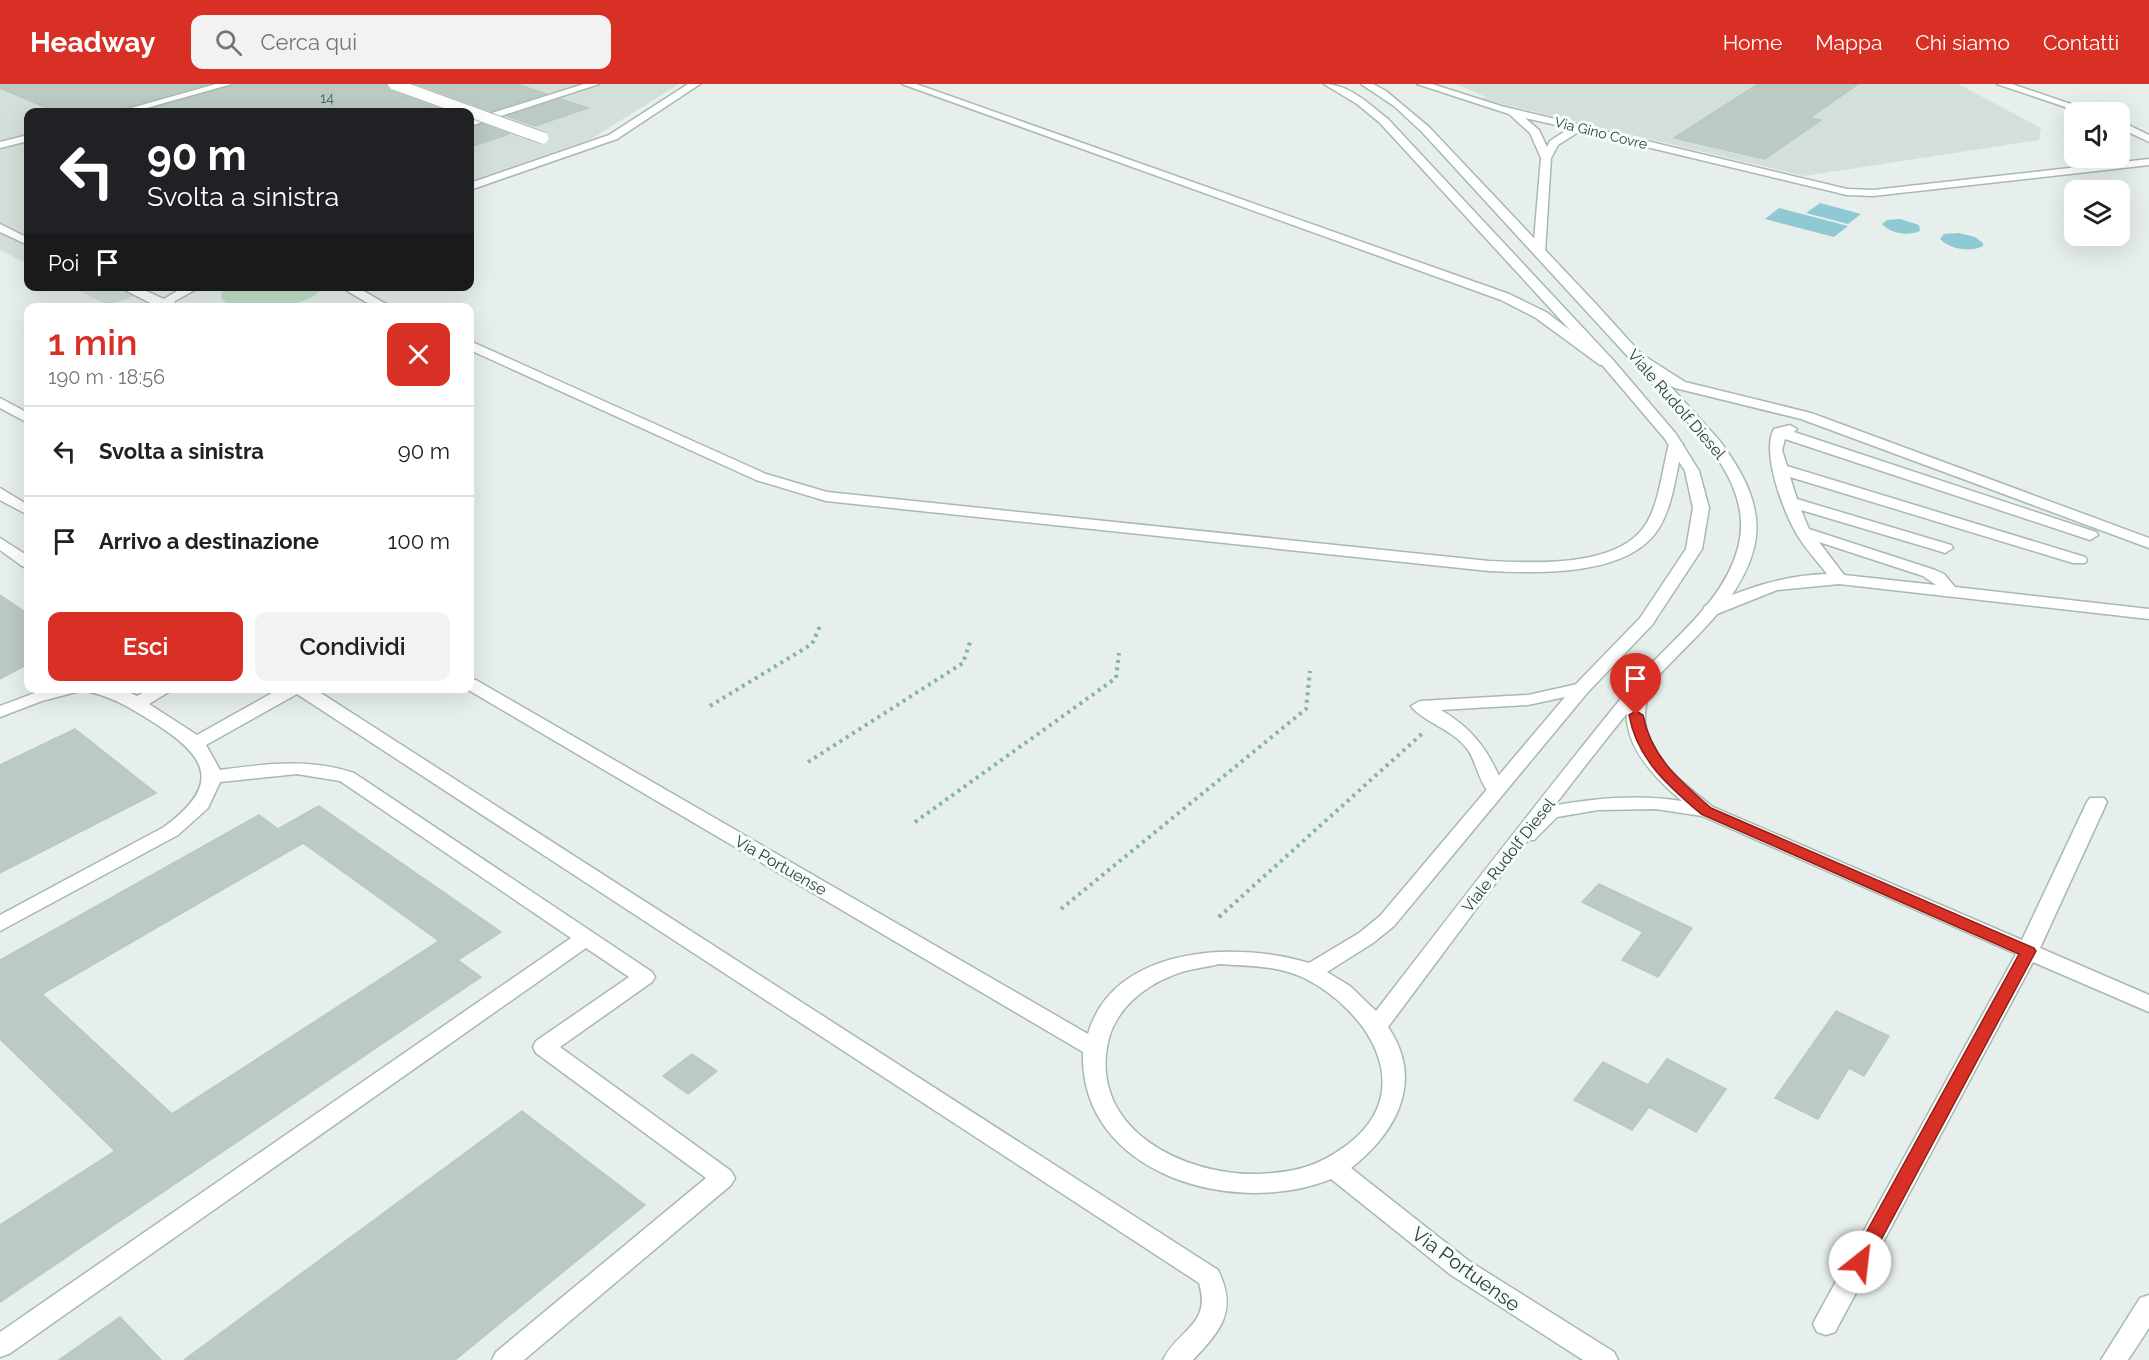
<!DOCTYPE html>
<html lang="it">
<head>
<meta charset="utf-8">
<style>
  :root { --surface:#fff; --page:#f2f2f2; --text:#202124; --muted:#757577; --line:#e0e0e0; --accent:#d93025 }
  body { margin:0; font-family:Raleway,sans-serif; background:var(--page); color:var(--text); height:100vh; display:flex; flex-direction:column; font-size:22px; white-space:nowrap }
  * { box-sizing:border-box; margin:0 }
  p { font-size:20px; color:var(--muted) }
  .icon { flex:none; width:33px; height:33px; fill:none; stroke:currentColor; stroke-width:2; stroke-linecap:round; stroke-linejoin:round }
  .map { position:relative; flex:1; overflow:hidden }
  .details { position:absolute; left:24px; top:219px; width:450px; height:390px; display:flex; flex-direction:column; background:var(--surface); border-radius:12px; box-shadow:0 6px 24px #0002 }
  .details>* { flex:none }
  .banner { position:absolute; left:24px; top:24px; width:450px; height:183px; border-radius:12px; box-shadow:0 6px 24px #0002; background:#202124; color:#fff; overflow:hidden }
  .tools { position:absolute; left:2064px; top:18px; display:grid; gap:12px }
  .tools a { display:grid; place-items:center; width:66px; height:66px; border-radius:12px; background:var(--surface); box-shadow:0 6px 24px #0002; font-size:30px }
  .pin { position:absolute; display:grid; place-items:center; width:51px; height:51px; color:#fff; margin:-62px -26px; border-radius:50% 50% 50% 0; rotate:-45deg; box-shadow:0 0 6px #0007 }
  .pin .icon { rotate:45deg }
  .me { position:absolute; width:66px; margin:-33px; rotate:29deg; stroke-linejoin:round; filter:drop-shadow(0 0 4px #0008) }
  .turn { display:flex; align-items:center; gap:21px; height:126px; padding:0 24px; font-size:27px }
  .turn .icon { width:78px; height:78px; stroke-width:2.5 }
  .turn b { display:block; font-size:42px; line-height:51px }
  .then { display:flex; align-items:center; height:57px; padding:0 24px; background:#0003; gap:12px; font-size:22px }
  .round { display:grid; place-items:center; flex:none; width:63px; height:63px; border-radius:12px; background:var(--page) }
  .summary { display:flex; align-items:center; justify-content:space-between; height:102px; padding:0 24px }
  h1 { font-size:36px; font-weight:600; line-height:45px; color:var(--accent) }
  .primary-button { display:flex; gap:12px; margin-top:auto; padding:12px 24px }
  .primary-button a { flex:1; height:69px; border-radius:12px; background:var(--accent); color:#fff; font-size:24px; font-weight:600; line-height:69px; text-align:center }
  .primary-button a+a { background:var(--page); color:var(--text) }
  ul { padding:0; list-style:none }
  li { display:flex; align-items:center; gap:18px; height:90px; padding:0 24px; border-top:2px solid var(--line) }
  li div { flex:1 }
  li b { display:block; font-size:22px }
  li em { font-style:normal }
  header { display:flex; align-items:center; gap:36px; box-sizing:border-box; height:84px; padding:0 30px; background:var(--accent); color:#fff }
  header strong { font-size:28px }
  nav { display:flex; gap:33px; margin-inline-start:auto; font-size:21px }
  .search { width:420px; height:54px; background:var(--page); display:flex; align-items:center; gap:15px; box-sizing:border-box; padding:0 21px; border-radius:12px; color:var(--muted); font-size:22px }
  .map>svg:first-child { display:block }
  .built { fill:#d4dfda }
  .green { fill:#bfe0c8 }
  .water { fill:#8ec9d4 }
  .building { fill:#bbcac4; stroke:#b8c9c2; stroke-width:1.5; fill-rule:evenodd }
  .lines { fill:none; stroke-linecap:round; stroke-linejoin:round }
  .service-casing { stroke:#a8b8b2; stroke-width:3 }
  .minor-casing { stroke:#a8b8b2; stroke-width:3 }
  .tertiary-casing { stroke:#a8b8b2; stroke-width:3 }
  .path-far1 { stroke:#86b3a5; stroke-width:4; stroke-dasharray:3 4.5; stroke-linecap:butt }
  .path { stroke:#86b3a5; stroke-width:4.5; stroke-dasharray:4 6; stroke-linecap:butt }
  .service { fill:#fff; fill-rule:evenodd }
  .minor { fill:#fff; fill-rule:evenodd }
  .tertiary { fill:#fff; fill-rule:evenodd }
  .pedestrian-bridge-casing { stroke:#a8b8b2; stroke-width:13; stroke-linecap:butt }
  .pedestrian-bridge { stroke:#fff; stroke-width:11 }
  .route { fill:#d93025; stroke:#8d1f18; stroke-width:1.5 }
  .labels { text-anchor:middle; stroke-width:6; stroke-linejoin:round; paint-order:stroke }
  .number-label { font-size:14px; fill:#4a645c }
  .far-street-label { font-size:14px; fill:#24423a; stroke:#f7fbf9 }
  .street-label { font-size:16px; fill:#24423a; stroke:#f7fbf9 }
  .near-street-label { font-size:20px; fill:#24423a; stroke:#f7fbf9 }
</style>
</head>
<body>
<header>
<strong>Headway</strong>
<div class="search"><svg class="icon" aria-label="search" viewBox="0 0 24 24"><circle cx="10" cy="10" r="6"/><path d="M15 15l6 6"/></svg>Cerca qui</div>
<nav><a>Home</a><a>Mappa</a><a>Chi siamo</a><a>Contatti</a></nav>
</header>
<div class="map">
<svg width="2149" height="1276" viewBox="0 0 2149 1276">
  <rect width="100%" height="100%" fill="#e6efeb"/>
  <!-- built -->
  <g class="built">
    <polygon points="0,0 679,0 591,55 470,97 470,28 28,28 28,180 0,166"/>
    <polygon points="1456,0 1958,0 2041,44 2039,56 1804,92 1481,15 1486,13"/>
    <polygon points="72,203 161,203 108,221"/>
  </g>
  <!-- green -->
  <path class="green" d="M 226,202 L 323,202 L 323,203 C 309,225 243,231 222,216 L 221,210 Z"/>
  <!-- water -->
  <g class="water">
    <polygon points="1820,119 1861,130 1848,140 1806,129"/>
    <polygon points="1779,124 1848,142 1834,153 1765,135"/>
    <path d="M 1900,135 L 1919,141 L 1920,147 C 1908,152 1891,150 1882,140 L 1887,136 Z"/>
    <path d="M 1959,149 L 1975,153 L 1983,159 L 1983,162 C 1970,169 1950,165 1940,155 L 1944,150 Z"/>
  </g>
  <!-- building -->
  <g class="building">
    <polygon points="0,0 208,0 116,26 115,28 56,28 0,4"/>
    <polygon points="234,0 386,0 391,7 450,28 139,28"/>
    <polygon points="417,0 517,0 546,10 491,27"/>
    <polygon points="1758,0 1858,0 1810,34 1821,36 1765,75 1674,54"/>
    <polygon points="561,15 588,24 535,42 507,32"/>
    <polygon points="482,40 509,50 470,63 470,44"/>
    <polygon points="0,511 28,530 28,580 0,595"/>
    <polygon points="75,645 156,709 0,789 0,681"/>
    <path d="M 319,722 L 501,848 L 458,876 L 481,893 L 0,1218 L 0,1141 L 115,1067 L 0,955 L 0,876 L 259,731 L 278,745 ZM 303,759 L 439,857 L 172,1030 L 42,910 Z"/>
    <polygon points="1599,800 1692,844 1658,893 1622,876 1643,848 1582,818"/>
    <polygon points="1836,927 1889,952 1864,992 1849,984 1818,1035 1775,1014"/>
    <polygon points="692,970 717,987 688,1010 663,992"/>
    <polygon points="1667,975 1726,1005 1696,1048 1649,1023 1632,1046 1574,1016 1603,978 1648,1001"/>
    <polygon points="522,1027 645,1121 455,1276 184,1276"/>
    <polygon points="120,1233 161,1276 59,1276"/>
  </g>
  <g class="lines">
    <!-- service casing -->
    <g class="service-casing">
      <g id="service">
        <polygon points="216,0 232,0 132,28 117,28"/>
        <polygon points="584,0 599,0 470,42 470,36"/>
        <polygon points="688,0 700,0 617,55 470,106 470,99 609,51"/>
        <polygon points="902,0 916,0 1509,210 1546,228 1612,278 1610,281 1600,281 1536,234 1501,216"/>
        <polygon points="28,51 28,57 0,64 0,58"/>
        <polygon points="0,140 28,154 28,161 0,148"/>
        <polygon points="117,202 135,202 164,215 185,202 202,202 175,217 173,224 160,224"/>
        <polygon points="339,202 355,202 393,224 376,224"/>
        <path d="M 470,257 L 766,390 L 827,408 L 1489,477 C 1534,479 1619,484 1646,440 C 1660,417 1662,386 1669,360 L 1676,356 L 1683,360 C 1676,387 1674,419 1659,444 C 1629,493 1539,489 1489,487 L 826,417 L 756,396 L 470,266 Z"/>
        <polygon points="1638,268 1685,298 1811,329 2149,454 2149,464 1801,335 1675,304 1659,296 1633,275 1633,269"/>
        <path d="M 1790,341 L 1797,345 L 1794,348 L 2096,448 L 2098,451 L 2090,456 L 2084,454 L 1785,355 L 1782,366 L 1787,382 L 2085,473 L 2087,476 L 2085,479 L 2073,479 L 1790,393 L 1797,415 L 1951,461 L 1953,464 L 1945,469 L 1939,467 L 1801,426 L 1809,445 L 1935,486 L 1944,490 L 1955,503 L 2149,525 L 2149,535 L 1839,500 L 1777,506 L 1717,530 L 1705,530 L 1703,526 L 1705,522 C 1745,505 1783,491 1827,490 C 1817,477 1804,463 1796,449 C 1783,426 1761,368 1774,345 ZM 1819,458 L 1923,492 L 1936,501 L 1844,491 Z"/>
        <polygon points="0,404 28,421 28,431 0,416"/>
        <polygon points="0,454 28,472 28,484 22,482 0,466"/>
        <path d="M 1641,595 L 1650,600 C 1648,612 1644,625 1645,637 C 1649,675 1685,701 1713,723 L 2022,856 L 2087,718 L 2090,714 L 2104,714 L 2107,718 L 2040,864 L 2149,911 L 2149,928 L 2033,878 L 1835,1248 L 1826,1251 L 1817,1248 L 1813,1240 L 1817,1232 L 2016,870 L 1702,732 L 1656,725 L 1598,726 L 1557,733 L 1534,756 L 1520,756 L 1517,752 L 1520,748 L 1544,724 L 1551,722 C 1595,714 1637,710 1682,717 C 1658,697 1630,669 1627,637 C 1626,625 1630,612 1632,600 Z"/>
        <path d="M 1582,599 L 1588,600 L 1591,604 L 1588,608 L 1528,621 L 1441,626 C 1475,646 1491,670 1505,707 L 1496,713 C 1481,709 1477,678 1468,666 C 1453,645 1423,638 1411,622 L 1420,617 L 1528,611 Z"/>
        <polygon points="48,604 78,604 76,608 42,617 0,633 0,622"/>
        <path d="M 88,604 L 120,604 L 137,612 L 152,604 L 175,604 L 149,620 L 197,651 L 281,604 L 313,604 L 1218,1186 C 1238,1227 1221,1246 1193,1276 L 1163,1276 C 1178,1245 1212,1241 1199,1199 L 297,610 L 206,661 L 220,686 C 266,680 308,674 354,689 L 652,888 L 655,893 L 652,898 L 560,963 L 731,1087 L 735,1094 L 731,1101 L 524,1276 L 492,1276 L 496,1268 L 706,1094 L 536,969 L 533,963 L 536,957 L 629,893 L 586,864 L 9,1270 L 0,1273 L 0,1248 L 571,854 L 340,697 L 297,690 L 220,698 L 208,724 L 178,751 L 0,847 L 0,831 L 164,743 C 221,701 209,674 156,640 C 134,626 115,614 90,608 Z"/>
        <polygon points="2149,1211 2149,1244 2128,1276 2101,1276 2140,1214"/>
      </g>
    </g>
    <!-- minor casing -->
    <g class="minor-casing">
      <g id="minor">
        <path d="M 1417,0 L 1432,0 L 1501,22 L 1847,105 L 1873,106 L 2149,75 L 2149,81 L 1873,112 L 1847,111 L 1580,47 L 1558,61 L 1551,74 L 1545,168 L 1539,172 L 1533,168 L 1541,74 L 1530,49 L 1509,30 ZM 1525,34 L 1570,44 L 1550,57 L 1547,63 L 1539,46 Z"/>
        <polygon points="1997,0 2012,0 2094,28 2080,28"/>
        <polygon points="2120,37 2149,51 2149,58 2120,44"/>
      </g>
    </g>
    <!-- tertiary casing -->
    <g class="tertiary-casing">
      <g id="tertiary">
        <path d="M 1324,0 C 1349,0 1369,20 1388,35 L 1613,276 L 1676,350 L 1699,387 L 1709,424 L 1702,465 L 1652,541 L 1588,608 L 1394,842 L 1373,859 L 1327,888 L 1350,902 L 1376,927 C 1460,818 1544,709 1631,602 C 1667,558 1723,521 1738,464 C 1750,420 1725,381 1698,349 L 1422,48 L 1394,22 L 1361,0 L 1373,0 L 1386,7 L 1429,43 L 1596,220 L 1719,356 C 1742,387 1764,423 1754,464 C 1739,523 1682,562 1645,607 C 1556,716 1472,831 1388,943 C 1425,997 1396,1049 1351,1084 L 1469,1177 L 1614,1268 L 1618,1276 L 1583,1276 L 1451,1191 L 1331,1095 C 1235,1134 1079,1091 1083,968 L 465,604 L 470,604 L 470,595 L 476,596 L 1088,950 C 1113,861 1238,857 1309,879 L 1359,849 L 1380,832 L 1576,600 L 1640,534 L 1686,465 L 1693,424 L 1685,387 L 1665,355 L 1603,282 L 1380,39 L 1357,20 ZM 1219,880 C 1247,882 1278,881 1304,894 C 1368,926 1420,1006 1347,1061 C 1317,1083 1296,1088 1259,1090 C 1183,1092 1086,1044 1109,954 C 1117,925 1143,903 1171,892 C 1186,885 1203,884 1219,880 Z"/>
        <polygon points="0,314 28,329 28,339 0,324"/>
      </g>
    </g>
    <!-- path-far1 -->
    <g class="path-far1">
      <polyline points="710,622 812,560 821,540"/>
      <polyline points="808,678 963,579 971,555"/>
      <polyline points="915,738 1116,594 1119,569"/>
      <polyline points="1061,825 1306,625 1310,587"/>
      <polyline points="1219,833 1424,648"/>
    </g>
    <!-- path -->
    <polyline class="path" points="1219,833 1221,831"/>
    <!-- service -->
    <use href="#service" class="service"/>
    <!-- minor -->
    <use href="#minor" class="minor"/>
    <!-- tertiary -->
    <use href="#tertiary" class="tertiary"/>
    <!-- pedestrian-bridge casing -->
    <g class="pedestrian-bridge-casing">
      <polyline id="pedestrian-bridge" points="394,0 543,54"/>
    </g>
    <!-- pedestrian-bridge -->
    <use href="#pedestrian-bridge" class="pedestrian-bridge"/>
  </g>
  <!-- route -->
  <path class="route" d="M 1636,627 L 1643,631 C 1651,673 1680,697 1711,724 L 2034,864 L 2036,867 L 1866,1184 L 1860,1186 L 1853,1184 L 1850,1178 L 2019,870 L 1701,730 C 1668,702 1637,675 1629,631 Z"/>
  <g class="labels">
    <!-- number labels -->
    <g class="number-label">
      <text x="327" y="19">14</text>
    </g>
    <!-- far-street labels -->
    <g class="far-street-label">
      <text transform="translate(1601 49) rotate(14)" y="5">Via Gino Covre</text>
    </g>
    <!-- street labels -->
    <g class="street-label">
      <text transform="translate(1677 320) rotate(49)" y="6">Viale Rudolf Diesel</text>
      <text transform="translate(1508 771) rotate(-52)" y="6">Viale Rudolf Diesel</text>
      <text transform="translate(781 781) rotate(30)" y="6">Via Portuense</text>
    </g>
    <!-- near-street labels -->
    <g class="near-street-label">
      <text transform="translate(1466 1185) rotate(36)" y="7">Via Portuense</text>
    </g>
  </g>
</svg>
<div class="tools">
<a><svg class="icon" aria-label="sound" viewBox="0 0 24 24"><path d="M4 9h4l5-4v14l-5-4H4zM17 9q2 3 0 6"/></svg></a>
<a><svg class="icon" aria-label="layers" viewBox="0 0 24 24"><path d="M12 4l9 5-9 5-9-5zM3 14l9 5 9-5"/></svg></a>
</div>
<div class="pin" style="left:1636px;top:631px;background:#d93025"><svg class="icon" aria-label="arrive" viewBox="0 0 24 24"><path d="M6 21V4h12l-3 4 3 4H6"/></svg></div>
<svg class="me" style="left:1860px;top:1178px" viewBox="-20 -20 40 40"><circle r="19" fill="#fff"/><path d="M0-13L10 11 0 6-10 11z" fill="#d93025"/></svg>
<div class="banner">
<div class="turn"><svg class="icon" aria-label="left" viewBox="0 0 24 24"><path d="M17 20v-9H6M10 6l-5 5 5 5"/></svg><div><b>90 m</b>Svolta a sinistra</div></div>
<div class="then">Poi<svg class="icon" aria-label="arrive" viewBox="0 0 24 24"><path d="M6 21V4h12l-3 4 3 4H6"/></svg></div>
</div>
<section class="details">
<div class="summary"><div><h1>1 min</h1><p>190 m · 18:56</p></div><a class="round" style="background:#d93025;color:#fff"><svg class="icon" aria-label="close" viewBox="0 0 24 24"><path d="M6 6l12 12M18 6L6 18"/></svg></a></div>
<ul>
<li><svg class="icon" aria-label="left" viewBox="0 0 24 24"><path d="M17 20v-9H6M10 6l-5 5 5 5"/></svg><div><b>Svolta a sinistra</b></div><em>90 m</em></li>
<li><svg class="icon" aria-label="arrive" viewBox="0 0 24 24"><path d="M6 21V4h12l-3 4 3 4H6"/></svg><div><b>Arrivo a destinazione</b></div><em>100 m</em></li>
</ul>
<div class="primary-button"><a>Esci</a><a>Condividi</a></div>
</section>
</div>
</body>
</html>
